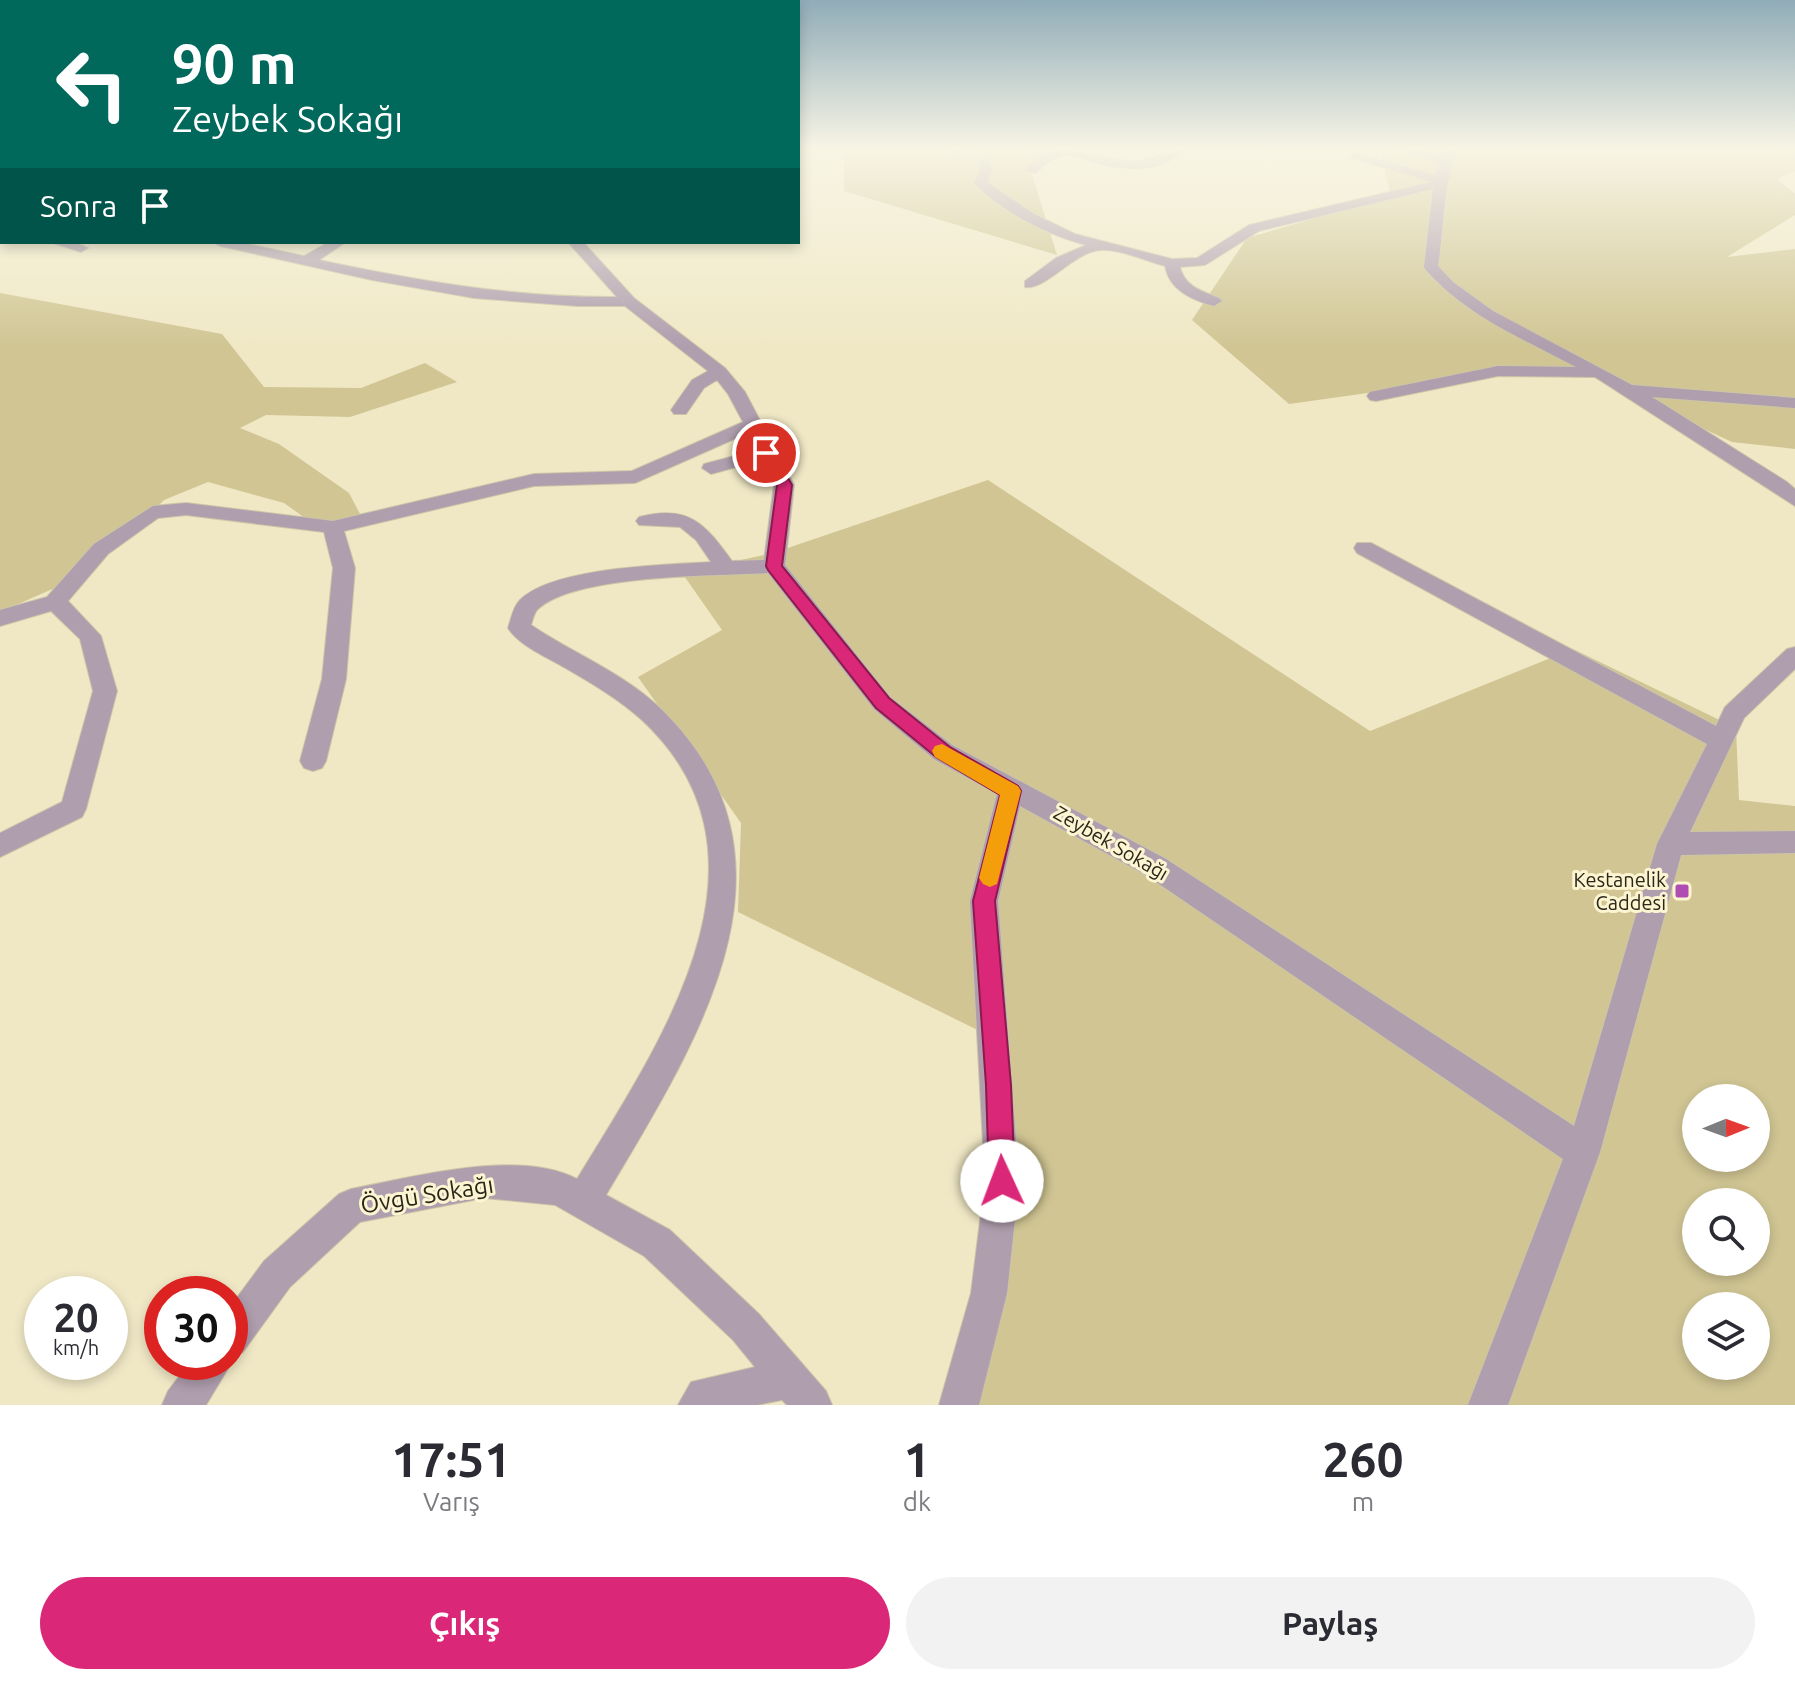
<!DOCTYPE html>
<html lang="tr">
<head>
<meta charset="utf-8">
<style>
  :root { --surface:#fff; --page:#f2f2f3; --text:#2b2b33; --muted:#7c7c81; --accent:#db2777 }
  body { margin:0; font-family:Ubuntu,sans-serif; background:var(--page); color:var(--text); height:100vh; display:flex; flex-direction:column; font-size:30px; white-space:nowrap }
  * { box-sizing:border-box; margin:0 }
  p { font-size:26px; color:var(--muted) }
  .icon { flex:none; width:44px; height:44px; fill:none; stroke:currentColor; stroke-width:2; stroke-linecap:round; stroke-linejoin:round }
  .map { position:relative; height:1405px; overflow:hidden }
  .details { display:flex; flex-direction:column; background:var(--surface); flex:1 }
  .details>* { flex:none }
  .top-card { position:absolute; left:0px; top:0px; width:800px; height:244px; box-shadow:0 4px 12px #0003; background:#00695c; color:#fff; overflow:hidden }
  .needle { width:52px; rotate:89deg }
  .controls { position:absolute; left:1682px; top:1084px; display:grid; gap:16px }
  .controls a { display:grid; place-items:center; width:88px; height:88px; border-radius:50%; background:var(--surface); box-shadow:0 4px 12px #0003; font-size:40px }
  .speed { position:absolute; left:24px; top:1276px; display:flex; gap:16px; font-size:40px; font-weight:700; text-align:center }
  .speed>* { display:grid; place-content:center; width:104px; height:104px; border-radius:50%; background:var(--surface); box-shadow:0 4px 12px #0003; line-height:1 }
  .speed small { font-size:20px; font-weight:400 }
  .speed .limit { border:12px solid #d22; background:#fff; color:#111 }
  .pin { position:absolute; display:grid; place-items:center; width:68px; height:68px; color:#fff; margin:-34px; border:4px solid #fff; border-radius:50%; box-shadow:0 2px 8px #0007 }
  .me { position:absolute; width:88px; margin:-44px; rotate:358deg; stroke-linejoin:round; filter:drop-shadow(0 0 6px #0008) }
  .turn { display:flex; align-items:center; gap:28px; height:168px; padding:0 40px; font-size:36px }
  .turn .icon { width:104px; height:104px; stroke-width:2.5 }
  .turn b { display:block; font-size:56px; line-height:68px }
  .then { display:flex; align-items:center; height:76px; padding:0 40px; background:#0003; gap:16px; font-size:30px }
  .eta { display:flex; justify-content:space-evenly; align-items:center; height:136px; text-align:center }
  .eta b { font-size:48px; font-weight:700; line-height:56px }
  .primary-button { display:flex; gap:16px; margin-top:auto; padding:16px 40px }
  .primary-button a { flex:1; height:92px; border-radius:48px; background:var(--accent); color:#fff; font-size:32px; font-weight:700; line-height:92px; text-align:center }
  .primary-button a+a { background:var(--page); color:var(--text) }
  .map>svg:first-child { display:block }
  .green { fill:#d0c593; fill-rule:evenodd }
  .lines { fill:none; stroke-linecap:round; stroke-linejoin:round }
  .minor-casing { stroke:#ccc5a6; stroke-width:2 }
  .minor { fill:#af9eae; fill-rule:evenodd }
  .route { fill:#db2777; stroke:#8e194d; stroke-width:2 }
  .slow { fill:#f59e0b }
  .poi-dot { fill:#b04db3; stroke:#fdf5d2; stroke-width:3 }
  .labels { text-anchor:middle; stroke-width:6; stroke-linejoin:round; paint-order:stroke }
  .street-label { font-size:20px; fill:#2a271a; stroke:#fdf5d2 }
  .poi-label { font-size:20px; fill:#2a271a; stroke:#fdf5d2; text-anchor:end }
  .near-street-label { font-size:24px; fill:#2a271a; stroke:#fdf5d2 }
</style>
</head>
<body>
<div class="map">
<svg width="1795" height="1405" viewBox="0 0 1795 1405">
  <rect width="100%" height="100%" fill="#f0e8c5"/>
  <!-- green -->
  <g class="green">
    <polygon points="844,150 1043,150 1030,168 1057,255 844,191"/>
    <polygon points="1380,150 1795,150 1795,171 1777,179 1795,194 1795,215 1727,257 1795,249 1795,449 1732,442 1594,378 1504,374 1289,404 1192,320 1247,238 1391,196"/>
    <polygon points="0,293 222,334 264,387 361,388 425,363 457,382 350,417 266,415 240,428 279,444 349,493 360,514 319,528 284,503 208,482 164,500 119,546 73,580 0,612"/>
    <path d="M 988,480 L 1370,731 L 1573,649 L 1736,728 L 1739,800 L 1795,806 L 1795,1405 L 971,1405 L 1004,1043 L 738,912 L 741,823 L 638,677 L 722,630 L 682,573 L 773,553 ZM 1696,1098 L 1756,1098 L 1756,1158 L 1696,1158 ZM 1696,1202 L 1756,1202 L 1756,1262 L 1696,1262 ZM 1696,1306 L 1756,1306 L 1756,1366 L 1696,1366 Z"/>
  </g>
  <g class="lines">
    <!-- minor casing -->
    <g class="minor-casing">
      <g id="minor">
        <polygon points="966,150 957,155 951,151 951,150"/>
        <path d="M 1057,150 C 1084,150 1108,161 1134,161 C 1153,161 1166,150 1184,150 C 1159,174 1124,170 1093,162 C 1086,160 1076,155 1069,155 C 1055,154 1045,165 1035,173 L 1025,170 L 1043,154 Z"/>
        <path d="M 1400,150 L 1420,150 L 1442,157 L 1445,150 L 1457,150 C 1443,186 1444,227 1438,266 L 1453,282 L 1493,311 L 1632,385 L 1795,398 L 1795,408 L 1652,397 L 1787,482 L 1795,489 L 1795,506 L 1595,377 L 1498,376 L 1376,401 L 1370,400 L 1367,396 L 1370,392 L 1498,366 L 1576,367 C 1522,338 1468,317 1426,270 L 1424,267 L 1433,189 L 1259,231 L 1205,265 L 1180,267 C 1185,287 1202,291 1219,298 L 1222,301 L 1214,306 C 1192,300 1169,290 1165,266 C 1146,261 1123,250 1103,250 C 1076,249 1046,291 1025,287 L 1025,281 L 1056,258 L 1086,245 C 1047,235 1003,212 974,183 L 980,171 L 979,161 L 989,158 L 992,171 L 987,182 L 1034,214 L 1075,234 L 1172,259 L 1197,258 L 1249,225 L 1432,182 L 1349,157 L 1355,153 L 1435,175 L 1439,164 Z"/>
        <rect x="0" y="217" width="2" height="9"/>
        <polygon points="50,242 74,242 88,248 81,252"/>
        <path d="M 213,242 L 239,242 L 304,256 L 329,242 L 346,242 L 319,260 C 418,281 516,298 617,297 L 568,242 L 583,242 L 634,298 L 725,368 L 745,392 L 794,485 L 785,565 L 890,697 L 952,745 L 1166,859 L 1574,1126 L 1657,844 L 1707,744 L 1357,553 L 1354,548 L 1357,543 L 1371,543 L 1716,726 L 1725,707 L 1787,649 L 1795,647 L 1795,669 L 1744,718 L 1690,832 L 1795,831 L 1795,853 L 1681,855 L 1600,1152 L 1508,1405 L 1468,1405 L 1563,1159 L 1146,875 L 1020,806 L 998,901 L 1019,1181 L 1007,1293 L 979,1405 L 939,1405 L 971,1293 L 985,1181 L 970,901 L 997,794 L 934,759 L 874,709 L 768,573 C 716,576 576,574 538,609 C 534,613 533,619 531,625 C 574,654 626,674 663,711 C 816,863 694,1046 606,1195 L 670,1230 L 759,1314 L 826,1391 L 832,1405 L 787,1405 L 782,1400 L 757,1405 L 678,1405 L 691,1382 L 755,1367 L 733,1340 L 644,1256 L 555,1205 L 484,1198 L 360,1222 L 290,1287 L 243,1352 L 230,1358 L 232,1362 L 206,1405 L 162,1405 L 168,1391 L 190,1362 L 230,1362 L 230,1307 L 264,1261 L 339,1194 L 351,1189 C 413,1177 520,1148 577,1179 C 658,1046 790,858 642,720 C 620,700 593,684 567,669 C 549,658 519,646 508,628 C 511,619 513,607 520,600 C 553,567 665,565 711,562 L 696,540 L 680,527 L 639,525 L 636,521 L 639,517 C 689,504 705,524 732,561 L 764,560 L 774,485 L 762,460 L 711,474 L 702,468 L 704,464 L 757,450 L 748,433 L 635,483 L 534,486 L 344,531 L 355,568 L 346,679 L 326,761 L 322,768 L 313,771 L 304,768 L 300,761 L 322,679 L 333,568 L 324,532 L 186,515 L 158,518 L 108,554 L 68,601 L 101,636 L 117,691 L 86,809 L 82,817 L 0,857 L 0,833 L 62,802 L 93,691 L 80,639 L 51,611 L 0,626 L 0,610 L 47,597 L 94,544 L 153,506 L 186,503 L 333,521 L 534,474 L 632,471 L 743,422 L 728,394 L 717,380 L 704,388 L 686,414 L 674,414 L 671,410 L 692,380 L 708,371 L 625,306 L 577,306 L 474,298 L 372,280 L 220,246 Z"/>
      </g>
    </g>
    <!-- minor -->
    <use href="#minor" class="minor"/>
  </g>
  <!-- sky -->
  <linearGradient id="sky" x2="0" y2="1"><stop stop-color="#90acb8"/><stop offset="0.43" stop-color="#f8f5e5"/><stop offset="1" stop-color="#f8f5e5" stop-opacity="0"/></linearGradient>
  <rect width="1795" height="347" fill="url(#sky)"/>
  <!-- route -->
  <polygon class="route" points="766,448 771,450 792,485 782,566 889,698 950,747 1018,786 1021,791 995,901 1011,1085 1015,1181 1011,1190 1002,1194 992,1190 989,1181 986,1085 973,901 1000,795 936,757 876,708 768,570 766,566 777,485 759,453"/>
  <!-- slow -->
  <polygon class="slow" points="942,744 1018,786 1021,791 997,884 990,887 983,884 979,878 1000,795 935,757 932,751 935,746"/>
  <!-- markers -->
  <rect class="poi-dot" x="1674" y="883" width="16" height="16" rx="4"/>
  <g class="labels">
    <!-- street labels -->
    <g class="street-label">
      <text transform="translate(1111 843) rotate(30)" y="7">Zeybek Sokağı</text>
    </g>
    <!-- poi labels -->
    <g class="poi-label">
      <text x="1666" y="887">Kestanelik<tspan x="1666" dy="23">Caddesi</tspan></text>
    </g>
    <!-- near-street labels -->
    <g class="near-street-label">
      <text transform="translate(427 1195) rotate(-9)" y="8">Övgü Sokağı</text>
    </g>
  </g>
</svg>
<div class="controls">
<a><svg class="needle" viewBox="-14 -14 28 28"><path d="M0-13l5 13h-10z" fill="#e53935"/><path d="M0 13l5-13h-10z" fill="#7c7c81"/></svg></a>
<a><svg class="icon" aria-label="search" viewBox="0 0 24 24"><circle cx="10" cy="10" r="6"/><path d="M15 15l6 6"/></svg></a>
<a><svg class="icon" aria-label="layers" viewBox="0 0 24 24"><path d="M12 4l9 5-9 5-9-5zM3 14l9 5 9-5"/></svg></a>
</div>
<div class="speed"><div>20<small>km/h</small></div><div class="limit">30</div></div>
<div class="pin" style="left:766px;top:453px;background:#d93025"><svg class="icon" aria-label="arrive" viewBox="0 0 24 24"><path d="M6 21V4h12l-3 4 3 4H6"/></svg></div>
<svg class="me" style="left:1002px;top:1181px" viewBox="-20 -20 40 40"><circle r="19" fill="#fff"/><path d="M0-13L10 11 0 6-10 11z" fill="#db2777"/></svg>
<div class="top-card">
<div class="turn"><svg class="icon" aria-label="left" viewBox="0 0 24 24"><path d="M17 20v-9H6M10 6l-5 5 5 5"/></svg><div><b>90 m</b>Zeybek Sokağı</div></div>
<div class="then">Sonra<svg class="icon" aria-label="arrive" viewBox="0 0 24 24"><path d="M6 21V4h12l-3 4 3 4H6"/></svg></div>
</div>
</div>
<section class="details">
<div class="eta">
<div><b>17:51</b><p>Varış</p></div>
<div><b>1</b><p>dk</p></div>
<div><b>260</b><p>m</p></div>
</div>
<div class="primary-button"><a>Çıkış</a><a>Paylaş</a></div>
</section>
</body>
</html>
